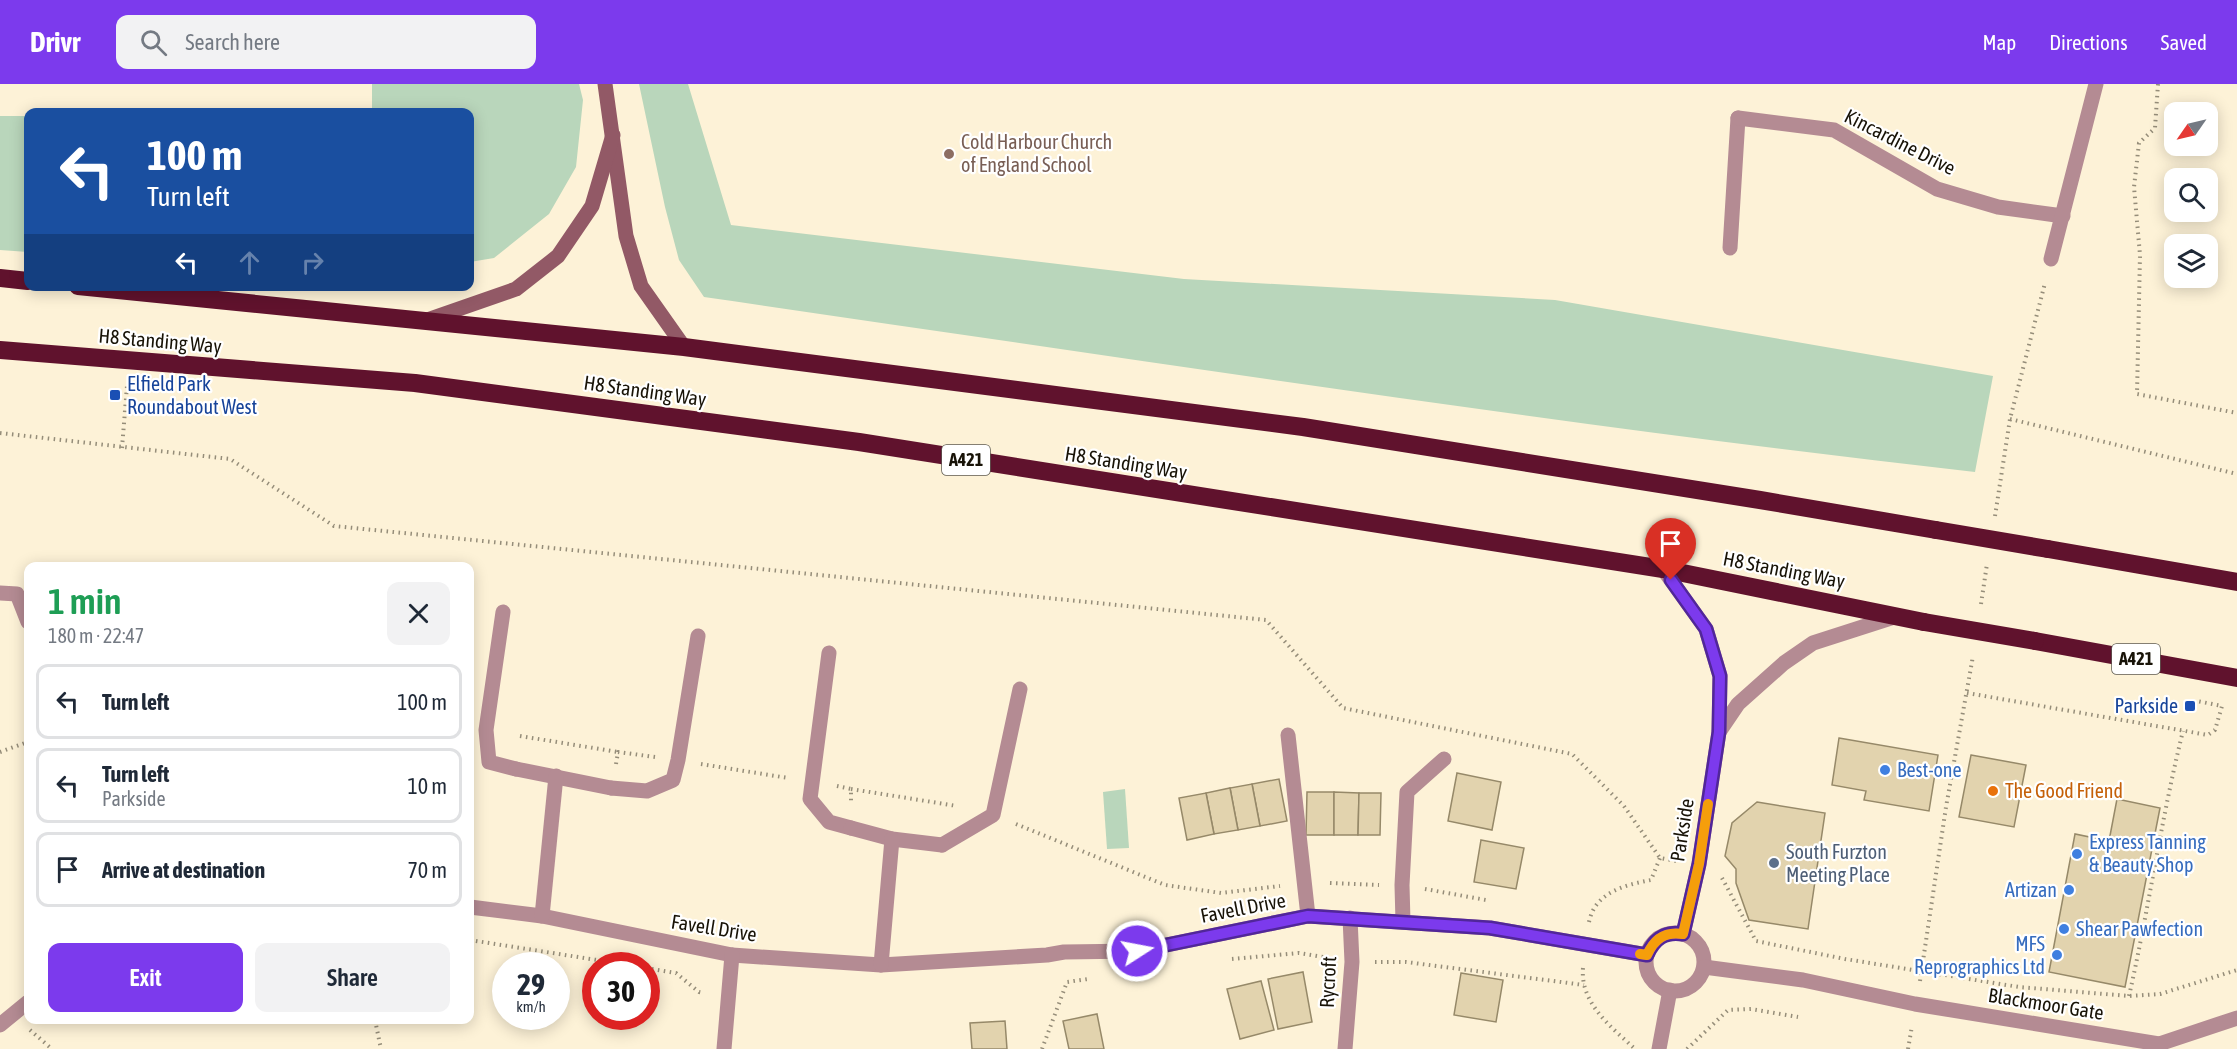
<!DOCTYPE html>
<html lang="en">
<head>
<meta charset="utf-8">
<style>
  :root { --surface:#fff; --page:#f2f2f3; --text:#1f2937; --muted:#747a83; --line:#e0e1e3; --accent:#7c3aed }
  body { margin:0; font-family:"Asap Condensed",sans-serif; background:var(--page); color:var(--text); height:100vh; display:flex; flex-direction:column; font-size:22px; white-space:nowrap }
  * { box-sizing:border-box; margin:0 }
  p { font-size:20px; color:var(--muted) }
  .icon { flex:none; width:33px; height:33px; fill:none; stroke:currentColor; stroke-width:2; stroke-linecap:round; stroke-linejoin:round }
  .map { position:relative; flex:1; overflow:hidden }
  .sheet { position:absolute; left:24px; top:478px; width:450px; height:462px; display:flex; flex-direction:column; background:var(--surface); border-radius:12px; box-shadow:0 3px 15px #0003 }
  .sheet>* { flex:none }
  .guide { position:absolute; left:24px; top:24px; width:450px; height:183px; border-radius:12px; box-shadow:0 3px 15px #0003; background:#1a4fa0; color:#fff; overflow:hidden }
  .needle { width:39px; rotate:236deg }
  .controls { position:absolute; left:2164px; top:18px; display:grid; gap:12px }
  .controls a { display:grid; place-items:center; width:54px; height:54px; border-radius:12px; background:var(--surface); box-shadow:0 3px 15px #0003; font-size:30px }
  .speed { position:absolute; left:492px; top:868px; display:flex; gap:12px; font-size:30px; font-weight:700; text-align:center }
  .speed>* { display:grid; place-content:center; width:78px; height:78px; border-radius:50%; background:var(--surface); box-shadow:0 3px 15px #0003; line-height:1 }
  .speed small { font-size:15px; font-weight:400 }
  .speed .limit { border:9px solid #d22; background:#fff; color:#111 }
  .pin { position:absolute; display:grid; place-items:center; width:51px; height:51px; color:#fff; margin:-62px -26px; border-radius:50% 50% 50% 0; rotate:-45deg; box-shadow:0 0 6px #0007 }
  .pin .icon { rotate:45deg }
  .me { position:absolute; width:66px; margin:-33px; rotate:79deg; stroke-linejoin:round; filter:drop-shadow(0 0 4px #0008) }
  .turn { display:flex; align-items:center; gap:21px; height:126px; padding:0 24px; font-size:27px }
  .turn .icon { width:78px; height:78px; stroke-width:2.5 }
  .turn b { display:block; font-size:42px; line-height:51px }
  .lanes { display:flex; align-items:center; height:57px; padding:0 24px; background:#0003; justify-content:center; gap:30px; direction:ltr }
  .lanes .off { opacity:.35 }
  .round { display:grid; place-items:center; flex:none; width:63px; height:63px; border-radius:12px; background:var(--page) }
  .overview { display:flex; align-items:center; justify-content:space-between; height:102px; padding:0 24px }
  h1 { font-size:36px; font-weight:600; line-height:45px; color:#1e9e55 }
  .action { display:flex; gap:12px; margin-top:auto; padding:12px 24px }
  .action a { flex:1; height:69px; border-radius:12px; background:var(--accent); color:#fff; font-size:24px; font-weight:600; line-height:69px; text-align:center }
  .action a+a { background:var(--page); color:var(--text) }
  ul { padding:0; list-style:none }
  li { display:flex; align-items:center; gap:18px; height:75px; margin:0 12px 9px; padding:0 12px; border:3px solid var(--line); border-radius:12px }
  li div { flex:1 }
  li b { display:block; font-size:22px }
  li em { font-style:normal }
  header { display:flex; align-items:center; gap:36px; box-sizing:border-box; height:84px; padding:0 30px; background:var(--accent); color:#fff }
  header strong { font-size:28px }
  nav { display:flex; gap:33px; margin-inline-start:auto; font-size:21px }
  .search { width:420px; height:54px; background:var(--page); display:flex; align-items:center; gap:15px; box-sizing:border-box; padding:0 21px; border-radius:12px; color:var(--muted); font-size:22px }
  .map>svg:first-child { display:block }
  .green { fill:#b9d6bb }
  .building { fill:#e2d3ae; stroke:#968969; stroke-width:1.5 }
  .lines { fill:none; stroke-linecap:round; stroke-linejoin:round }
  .path { stroke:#958d79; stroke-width:4; stroke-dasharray:1.5 4.5; stroke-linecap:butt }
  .lane { stroke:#b48b93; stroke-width:15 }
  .street { stroke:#b48b93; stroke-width:15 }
  .secondary { stroke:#925966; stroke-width:15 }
  .highway { stroke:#60122d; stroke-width:18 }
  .highway-bridge { stroke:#60122d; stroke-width:18 }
  .route-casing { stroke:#51269a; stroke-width:15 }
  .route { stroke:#7c3aed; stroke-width:10 }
  .slow { stroke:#f59e0b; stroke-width:10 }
  .education-dot { fill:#8d6e63; stroke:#fff; stroke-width:2 }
  .transit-dot { fill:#1a4fb4; stroke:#fff; stroke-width:2 }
  .shop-dot { fill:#3f7fe0; stroke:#fff; stroke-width:2 }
  .food-dot { fill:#e8710a; stroke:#fff; stroke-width:2 }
  .service-dot { fill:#5c6f8a; stroke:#fff; stroke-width:2 }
  .labels { text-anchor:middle; stroke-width:4.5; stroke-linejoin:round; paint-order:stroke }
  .shield { fill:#fff; stroke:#5d5a51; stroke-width:1.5 }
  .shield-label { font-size:18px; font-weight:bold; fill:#181307 }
  .education-label { font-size:20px; fill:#785e54; stroke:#fff; text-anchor:start }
  .street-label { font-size:20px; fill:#181307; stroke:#fff }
  .transit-label { font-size:20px; fill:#164399; stroke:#fff; text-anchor:start }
  .shop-label { font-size:20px; fill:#366cbe; stroke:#fff; text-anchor:start }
  .food-label { font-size:20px; fill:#c56008; stroke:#fff; text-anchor:start }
  .service-label { font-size:20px; fill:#4e5e75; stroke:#fff; text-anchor:start }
</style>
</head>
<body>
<header>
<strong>Drivr</strong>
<div class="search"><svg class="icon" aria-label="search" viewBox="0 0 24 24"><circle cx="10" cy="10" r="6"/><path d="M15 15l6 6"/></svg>Search here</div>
<nav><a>Map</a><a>Directions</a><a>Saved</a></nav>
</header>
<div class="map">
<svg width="2237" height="965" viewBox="0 0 2237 965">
  <rect width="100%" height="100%" fill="#fdf2d7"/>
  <!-- green -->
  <g class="green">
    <polygon points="372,0 579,0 583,16 576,83 549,130 494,174 470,178 470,28 372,28"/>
    <path d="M 639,0 L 688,0 L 731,141 L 1184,195 L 1555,216 L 1993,292 L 1975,388 C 1550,340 1127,274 704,213 L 679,176 L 665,123 Z"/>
    <polygon points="0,32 28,32 28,168 0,166"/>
    <polygon points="1125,705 1129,764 1107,765 1103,708"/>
  </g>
  <!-- building -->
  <g class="building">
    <polygon points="1839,654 1938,671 1929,727 1864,716 1866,707 1832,701"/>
    <polygon points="1971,671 2026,681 2014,743 1959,733"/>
    <polygon points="1457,689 1501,698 1492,746 1448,737"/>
    <polygon points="1279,695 1287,737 1260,742 1252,700"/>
    <polygon points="1252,700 1260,742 1238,746 1230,704"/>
    <polygon points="1230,704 1238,746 1214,750 1206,709"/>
    <polygon points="1307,708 1334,708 1334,751 1306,751"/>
    <polygon points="1334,708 1359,709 1358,751 1334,751"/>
    <polygon points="1206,709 1214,750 1187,756 1179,714"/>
    <polygon points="1359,709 1381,709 1380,751 1358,751"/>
    <polygon points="2117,715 2160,724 2125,903 2049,888 2075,750 2109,757"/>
    <polygon points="1757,718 1825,729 1808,845 1749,836 1736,799 1736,785 1725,772 1732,739"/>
    <polygon points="1481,756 1524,764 1516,805 1474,798"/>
    <polygon points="1303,888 1312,938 1278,945 1268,895"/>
    <polygon points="1461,889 1503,896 1496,938 1454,931"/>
    <polygon points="1261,897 1274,946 1240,955 1227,905"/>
    <polygon points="1097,930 1104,965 1069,965 1063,937"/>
    <polygon points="1005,937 1007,965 972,965 970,939"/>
  </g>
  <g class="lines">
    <!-- path -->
    <g class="path">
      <polyline points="2158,0 2155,44 2139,59 2134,103 2140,171 2137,310 2237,329"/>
      <polyline points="2010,335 2237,390"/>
      <polyline points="0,349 230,375 334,442 1266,536 1343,624 1572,670 1624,722 1660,774 1676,777"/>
      <polyline points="122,364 127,302"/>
      <polyline points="1995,432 2010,335 2045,199"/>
      <polyline points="1981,520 1987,480"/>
      <polyline points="1967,609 2208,651 2215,646 2222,622 2197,617"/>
      <polyline points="520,652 618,668"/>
      <polyline points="0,668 28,658"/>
      <polyline points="616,680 618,668 655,673"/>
      <polyline points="701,680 788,694"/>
      <polyline points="837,702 851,705 851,719"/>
      <polyline points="851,705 957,722"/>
      <polyline points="1016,740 1165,801 1221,809 1280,802"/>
      <polyline points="1722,794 1756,857 1845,875 2019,903 2129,912 2160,910 2237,886"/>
      <polyline points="1330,799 1379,801"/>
      <polyline points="1425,805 1486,816"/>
      <path d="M 1589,838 C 1595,808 1625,801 1651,796 L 1660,774"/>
      <polyline points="470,856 635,882"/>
      <polyline points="1232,875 1299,869 1329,874"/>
      <polyline points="1375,878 1406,878 1584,901"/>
      <polyline points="646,884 676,889 699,908 704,909"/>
      <path d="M 1583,884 C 1580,919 1611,943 1635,965"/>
      <polyline points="1920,897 1946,723 1973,572"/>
      <path d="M 2129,912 C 2149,824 2161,735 2183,647"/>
      <polyline points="375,936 381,965"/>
      <polyline points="30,946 52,965"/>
      <polyline points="1042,965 1067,898 1088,895"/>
      <polyline points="1687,965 1728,926 1751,925 1798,933"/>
      <polyline points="1908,965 1912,942"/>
    </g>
    <!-- lane -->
    <g class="lane">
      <polyline points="1730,164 1738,34"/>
      <polyline points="0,509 17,510 28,538"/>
      <polyline points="503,528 486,646 489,678 516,685"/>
      <polyline points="829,569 810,715 829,738 851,744"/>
      <polyline points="1288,651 1308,832"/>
      <polyline points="611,704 647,707 673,696 678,676 698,552"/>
      <polyline points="942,761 993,731 1020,605"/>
      <polyline points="1403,838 1402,801 1407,708 1444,675"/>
    </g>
    <!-- street -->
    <g class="street">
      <polyline points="1738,34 1834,46 1937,105 1998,123 2063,132"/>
      <polyline points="2051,175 2096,0"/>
      <polyline points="1663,485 1706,545 1720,592 1719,648 1699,780 1683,850"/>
      <polyline points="1719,648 1738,620 1784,579 1813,559 1897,532"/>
      <polyline points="516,685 611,704"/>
      <polyline points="851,744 892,755 942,761"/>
      <polyline points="470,823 542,832 732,871 881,881 1047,871 1064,868 1137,867 1308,832 1490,844 1647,871"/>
      <polyline points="542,832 556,692"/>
      <circle cx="1675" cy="878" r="29"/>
      <polyline points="881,881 892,755"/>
      <polyline points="1704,883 1803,896 1915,920 2159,960 2237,934"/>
      <polyline points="0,941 28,918"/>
      <polyline points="724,965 732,871"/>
      <polyline points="1345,965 1352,878 1350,834"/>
      <polyline points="1659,965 1670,906"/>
    </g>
    <!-- secondary -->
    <g class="secondary">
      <polyline points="605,0 626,152 641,202 684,263"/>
      <polyline points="427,236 516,205 558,172 592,122 613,51"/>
    </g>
    <!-- highway -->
    <g class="highway">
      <polyline points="0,194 28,197"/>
      <polyline points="78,202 684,263 1303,343 1760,416 1936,446"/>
      <polyline points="0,266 415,299 859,358 1663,485 1924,538"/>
      <polyline points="2048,465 2237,498"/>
      <polyline points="2035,557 2237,594"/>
    </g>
    <!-- highway-bridge -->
    <g class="highway-bridge">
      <polyline points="1936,446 2048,465"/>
      <polyline points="1924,538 2035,557"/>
    </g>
  </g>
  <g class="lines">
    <!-- route casing -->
    <g class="route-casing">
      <path id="route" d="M 1137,867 L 1308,832 L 1490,844 L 1647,871 C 1654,855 1665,847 1683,850 L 1699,780 L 1719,648 L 1720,592 L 1706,545 L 1671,496"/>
    </g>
    <!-- route -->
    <use href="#route" class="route"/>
    <!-- slow -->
    <path class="slow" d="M 1640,870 L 1647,871 C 1654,855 1665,847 1683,850 L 1699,780 L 1708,720"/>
  </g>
  <!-- markers -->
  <circle class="education-dot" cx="949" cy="70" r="6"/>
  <g class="transit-dot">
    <rect x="109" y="305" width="12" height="12" rx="3"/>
    <rect x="2184" y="616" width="12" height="12" rx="3"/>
  </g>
  <g class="shop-dot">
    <circle cx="1885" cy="686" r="6"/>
    <circle cx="2077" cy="770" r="6"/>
    <circle cx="2069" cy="806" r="6"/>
    <circle cx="2064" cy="845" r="6"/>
    <circle cx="2057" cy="871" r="6"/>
  </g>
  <circle class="food-dot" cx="1993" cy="707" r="6"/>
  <circle class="service-dot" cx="1774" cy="779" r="6"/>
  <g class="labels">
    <!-- shield labels -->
    <g class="shield">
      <rect x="942" y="361" width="48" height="30" rx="4.5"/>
      <rect x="2112" y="560" width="48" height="30" rx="4.5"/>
    </g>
    <g class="shield-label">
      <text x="966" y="382">A421</text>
      <text x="2136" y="581">A421</text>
    </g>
    <!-- education labels -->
    <g class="education-label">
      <text x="961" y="65">Cold Harbour Church<tspan x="961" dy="23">of England School</tspan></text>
    </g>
    <!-- street labels -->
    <g class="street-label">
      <text transform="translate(1900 58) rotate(27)" y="7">Kincardine Drive</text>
      <text transform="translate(160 257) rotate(5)" y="7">H8 Standing Way</text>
      <text transform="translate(645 307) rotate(8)" y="7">H8 Standing Way</text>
      <text transform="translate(1126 379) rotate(9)" y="7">H8 Standing Way</text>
      <text transform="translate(1784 486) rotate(11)" y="7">H8 Standing Way</text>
      <text transform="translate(1682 746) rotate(-81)" y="7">Parkside</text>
      <text transform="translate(1243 824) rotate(-11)" y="7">Favell Drive</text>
      <text transform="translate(714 844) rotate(9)" y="7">Favell Drive</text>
      <text transform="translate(1328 898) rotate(-87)" y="7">Rycroft</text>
      <text transform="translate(2046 920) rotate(9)" y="7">Blackmoor Gate</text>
    </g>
    <!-- transit labels -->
    <g class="transit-label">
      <text x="127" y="307">Elfield Park<tspan x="127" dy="23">Roundabout West</tspan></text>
      <text x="2178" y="629" text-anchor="end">Parkside</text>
    </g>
    <!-- shop labels -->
    <g class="shop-label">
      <text x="1897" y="693">Best-one</text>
      <text x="2089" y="765">Express Tanning<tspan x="2089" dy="23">&amp; Beauty Shop</tspan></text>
      <text x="2057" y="813" text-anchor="end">Artizan</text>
      <text x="2076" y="852">Shear Pawfection</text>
      <text x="2045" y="867" text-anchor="end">MFS<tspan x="2045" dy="23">Reprographics Ltd</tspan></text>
    </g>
    <!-- food labels -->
    <g class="food-label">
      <text x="2005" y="714">The Good Friend</text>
    </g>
    <!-- service labels -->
    <g class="service-label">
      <text x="1786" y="775">South Furzton<tspan x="1786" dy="23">Meeting Place</tspan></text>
    </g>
  </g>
</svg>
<div class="controls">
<a><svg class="needle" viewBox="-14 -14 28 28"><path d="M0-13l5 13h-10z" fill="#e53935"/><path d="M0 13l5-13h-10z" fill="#747a83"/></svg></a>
<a><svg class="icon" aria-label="search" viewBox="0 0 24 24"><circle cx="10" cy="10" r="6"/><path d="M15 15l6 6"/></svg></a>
<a><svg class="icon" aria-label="layers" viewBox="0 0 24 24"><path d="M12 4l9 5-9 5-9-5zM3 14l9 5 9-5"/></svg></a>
</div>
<div class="speed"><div>29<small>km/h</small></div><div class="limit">30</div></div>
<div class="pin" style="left:1671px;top:496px;background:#d93025"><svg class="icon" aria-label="arrive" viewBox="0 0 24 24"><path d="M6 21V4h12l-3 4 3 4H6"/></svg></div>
<svg class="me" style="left:1137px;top:867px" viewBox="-20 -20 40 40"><circle r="17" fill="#7c3aed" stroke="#fff" stroke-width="3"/><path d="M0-11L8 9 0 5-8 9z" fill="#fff"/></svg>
<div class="guide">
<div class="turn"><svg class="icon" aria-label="left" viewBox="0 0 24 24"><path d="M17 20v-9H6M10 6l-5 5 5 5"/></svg><div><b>100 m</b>Turn left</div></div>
<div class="lanes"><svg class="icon" aria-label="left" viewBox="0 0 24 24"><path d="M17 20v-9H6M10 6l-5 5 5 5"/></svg><svg class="icon off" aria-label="ahead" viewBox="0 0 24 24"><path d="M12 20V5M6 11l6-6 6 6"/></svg><svg class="icon off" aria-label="right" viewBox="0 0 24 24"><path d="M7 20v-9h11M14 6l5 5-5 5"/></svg></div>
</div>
<section class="sheet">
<div class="overview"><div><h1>1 min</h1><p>180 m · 22:47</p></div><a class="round"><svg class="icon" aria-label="close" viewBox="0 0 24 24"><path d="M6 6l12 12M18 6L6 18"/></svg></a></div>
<ul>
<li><svg class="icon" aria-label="left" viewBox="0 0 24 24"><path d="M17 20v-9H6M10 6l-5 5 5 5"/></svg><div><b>Turn left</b></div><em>100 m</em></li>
<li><svg class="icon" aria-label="left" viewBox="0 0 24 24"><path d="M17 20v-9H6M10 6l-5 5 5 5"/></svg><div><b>Turn left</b><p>Parkside</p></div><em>10 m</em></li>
<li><svg class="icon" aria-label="arrive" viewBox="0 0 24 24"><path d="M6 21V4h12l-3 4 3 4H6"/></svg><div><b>Arrive at destination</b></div><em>70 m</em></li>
</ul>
<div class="action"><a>Exit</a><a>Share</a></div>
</section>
</div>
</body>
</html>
